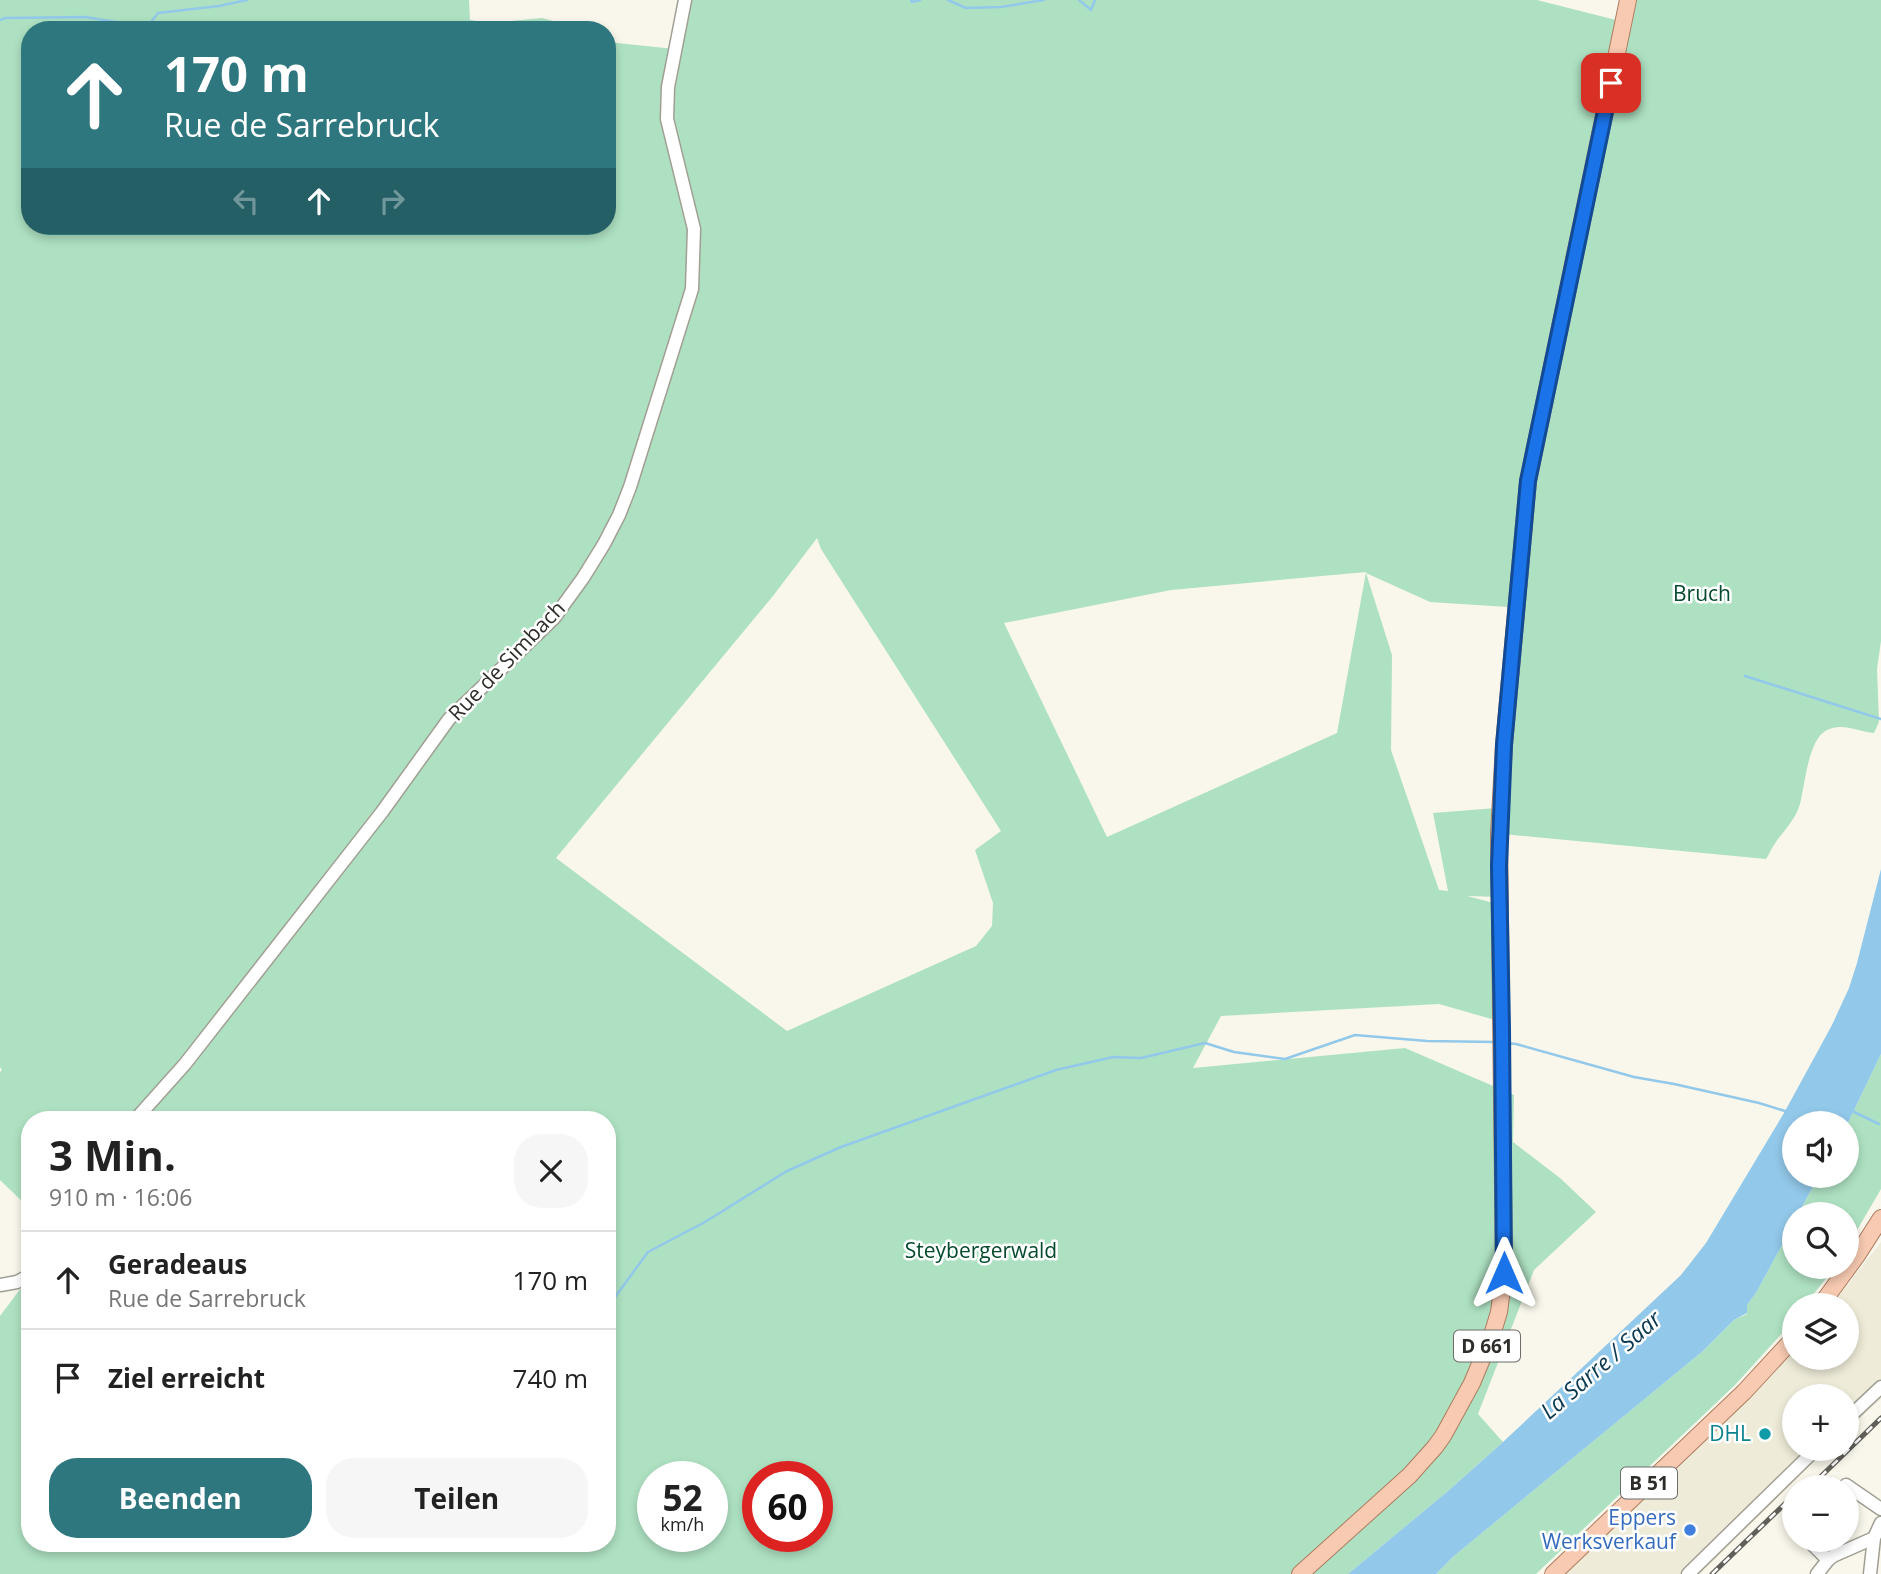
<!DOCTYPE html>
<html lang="de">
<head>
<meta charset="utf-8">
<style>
  :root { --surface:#fff; --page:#f6f6f6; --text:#222; --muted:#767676; --line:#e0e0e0; --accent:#2e777f }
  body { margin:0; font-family:"Open Sans",sans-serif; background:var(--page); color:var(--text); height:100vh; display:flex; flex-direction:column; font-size:26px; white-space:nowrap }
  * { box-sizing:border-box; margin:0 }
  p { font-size:23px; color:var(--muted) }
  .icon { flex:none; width:38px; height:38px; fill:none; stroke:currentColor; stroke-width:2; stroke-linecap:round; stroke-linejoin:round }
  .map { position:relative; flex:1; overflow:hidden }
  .details { position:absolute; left:21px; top:1111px; width:595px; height:441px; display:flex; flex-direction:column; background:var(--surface); border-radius:28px; box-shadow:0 4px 10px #0003 }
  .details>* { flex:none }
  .guide { position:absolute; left:21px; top:21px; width:595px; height:214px; border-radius:28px; box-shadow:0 4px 10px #0003; background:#2e777f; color:#fff; overflow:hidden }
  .fabs { position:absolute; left:1782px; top:1111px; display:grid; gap:14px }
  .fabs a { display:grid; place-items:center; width:77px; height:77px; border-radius:50%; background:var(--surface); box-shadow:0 4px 10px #0003; font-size:35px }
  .speed { position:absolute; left:637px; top:1461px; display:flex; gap:14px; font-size:35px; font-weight:700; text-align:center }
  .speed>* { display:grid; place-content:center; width:91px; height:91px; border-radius:50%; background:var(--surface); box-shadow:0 4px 10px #0003; line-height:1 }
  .speed small { font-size:18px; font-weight:400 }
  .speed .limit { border:10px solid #d22; background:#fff; color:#111 }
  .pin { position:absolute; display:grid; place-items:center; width:60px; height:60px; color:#fff; margin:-30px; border-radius:14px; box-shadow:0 4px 10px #0006 }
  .me { position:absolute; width:77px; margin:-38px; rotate:0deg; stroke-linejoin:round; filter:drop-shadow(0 0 5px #0008) }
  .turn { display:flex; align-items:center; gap:24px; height:147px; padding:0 28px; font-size:32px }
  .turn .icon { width:91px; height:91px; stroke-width:2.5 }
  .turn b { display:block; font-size:49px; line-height:60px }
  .lanes { display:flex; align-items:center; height:66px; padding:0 28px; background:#0003; justify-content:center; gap:35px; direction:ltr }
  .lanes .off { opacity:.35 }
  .round { display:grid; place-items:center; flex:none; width:74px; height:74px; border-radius:28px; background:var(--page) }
  .head { display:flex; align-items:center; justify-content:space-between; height:119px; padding:0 28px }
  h1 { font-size:42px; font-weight:700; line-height:52px }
  .primary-button { display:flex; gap:14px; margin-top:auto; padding:14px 28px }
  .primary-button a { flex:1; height:80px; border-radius:28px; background:var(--accent); color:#fff; font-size:28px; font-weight:700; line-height:80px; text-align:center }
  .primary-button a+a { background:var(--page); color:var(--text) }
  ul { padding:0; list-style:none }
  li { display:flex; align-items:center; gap:21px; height:98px; padding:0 28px; border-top:2px solid var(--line) }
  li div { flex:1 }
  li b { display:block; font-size:26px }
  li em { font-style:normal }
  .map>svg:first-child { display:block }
  .built { fill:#eeebd8 }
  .green { fill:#aee1c2; fill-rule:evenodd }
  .water { fill:#92c8e9 }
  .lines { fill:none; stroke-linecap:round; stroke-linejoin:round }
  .stream { stroke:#92c8e9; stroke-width:2.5 }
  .minor-casing { stroke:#a19f94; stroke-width:15 }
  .major-casing { stroke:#ad7c60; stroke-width:18 }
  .minor { stroke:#fff; stroke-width:12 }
  .major { stroke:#f7cab1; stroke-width:16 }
  .rail-casing { stroke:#615f59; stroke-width:5 }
  .rail { stroke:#fff; stroke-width:2.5; stroke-dasharray:8; stroke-linecap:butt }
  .route-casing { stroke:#114b97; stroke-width:18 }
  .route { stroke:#1a73e8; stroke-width:12 }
  .culture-dot { fill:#0f9aa8; stroke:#fff; stroke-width:2.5 }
  .shop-dot { fill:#3f7fe0; stroke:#fff; stroke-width:2.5 }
  .labels { text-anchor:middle; stroke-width:5; stroke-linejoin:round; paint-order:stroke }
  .shield { fill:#fff; stroke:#6d6c69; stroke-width:2 }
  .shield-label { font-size:19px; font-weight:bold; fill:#2e2d29 }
  .park-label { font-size:21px; fill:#044a2c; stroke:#fff }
  .street-label { font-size:21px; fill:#2e2d29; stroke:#fff }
  .culture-label { font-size:21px; fill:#0d838f; stroke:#fff; text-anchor:end }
  .shop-label { font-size:21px; fill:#366cbe; stroke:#fff; text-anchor:end }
  .water-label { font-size:23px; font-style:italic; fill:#0a384f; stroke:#fff }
</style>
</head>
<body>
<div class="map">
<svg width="1881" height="1574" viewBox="0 0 1881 1574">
  <rect width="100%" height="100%" fill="#f9f7eb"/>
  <!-- built -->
  <polygon class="built" points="1881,1242 1881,1399 1846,1431 1846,1396 1794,1396 1794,1449 1827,1449 1700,1574 1565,1574 1666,1478 1794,1349 1794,1358 1846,1358 1846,1306 1832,1305"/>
  <!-- green -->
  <g class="green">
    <path d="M 0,0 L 469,0 L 470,20 L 491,23 L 542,18 L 576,27 L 578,30 L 30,30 L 30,226 L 607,226 L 607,42 L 675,49 L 686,0 L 1537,0 L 1620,21 L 1523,481 L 1508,607 L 1430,602 L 1366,573 L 1392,655 L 1391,750 L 1439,890 L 1448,891 L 1433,813 L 1496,808 L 1499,897 L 1467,896 L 1494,903 L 1495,1020 L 1439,1004 L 1221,1016 L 1193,1068 L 1405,1048 L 1514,1095 L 1513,1142 L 1560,1178 L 1596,1212 L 1534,1270 L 1478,1414 L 1503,1442 L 1448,1491 L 1348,1574 L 0,1574 L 0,1316 L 30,1276 L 30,1544 L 607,1544 L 607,1120 L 30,1120 L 30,1209 L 0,1180 L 0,1072 L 2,1070 L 0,1067 ZM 817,538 L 821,549 L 1001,831 L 975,850 L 993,903 L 992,926 L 976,946 L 787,1031 L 556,858 L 773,596 ZM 1366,572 L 1337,733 L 1107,837 L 1004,623 L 1171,590 ZM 653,1477 L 712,1477 L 712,1536 L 653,1536 ZM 758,1477 L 817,1477 L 817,1536 L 758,1536 Z"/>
    <path d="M 1637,0 L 1881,0 L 1881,641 L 1877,669 L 1879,722 L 1874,733 C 1859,732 1842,722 1827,730 C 1808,739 1805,785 1800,804 C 1795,821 1783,831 1774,845 C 1771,849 1769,855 1766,859 L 1502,834 L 1533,483 Z"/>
    <polygon points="1881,1054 1881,1189 1846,1249 1846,1214 1798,1214 1819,1176 1846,1176 1846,1127"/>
    <polygon points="1794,1223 1794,1267 1835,1267 1805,1305 1794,1306 1794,1320 1735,1385 1536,1574 1436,1574 1454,1556 1703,1351 1734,1320 1747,1314 1747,1305 1756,1293"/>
  </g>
  <!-- water -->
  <polygon class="water" points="1881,869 1881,1054 1846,1127 1846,1124 1794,1124 1794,1176 1819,1176 1798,1214 1794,1214 1794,1223 1756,1293 1747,1305 1747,1313 1734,1320 1703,1351 1454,1556 1436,1574 1348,1574 1448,1491 1503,1442 1681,1275 1706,1243 1784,1113 1832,1025 1849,988 1857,963"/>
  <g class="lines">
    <!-- stream -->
    <g class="stream">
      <polyline points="911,0 912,2 920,0"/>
      <polyline points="948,0 966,8 1001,7 1044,0"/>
      <polyline points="1079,0 1091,10 1095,0"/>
      <polyline points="0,20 5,18 85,17 147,27 158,13 219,6 247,0"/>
      <polyline points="1745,676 1881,719"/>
      <polyline points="1506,1043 1516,1044 1634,1077 1674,1084 1759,1103 1785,1111 1786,1114"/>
      <polyline points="1850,1110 1879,1124"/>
      <polyline points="607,1308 648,1252 705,1222 787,1171 841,1147 1056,1070 1113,1057 1141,1058 1205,1043 1234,1052 1285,1059 1355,1035 1427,1041 1496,1042"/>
    </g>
    <!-- minor casing -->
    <g class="minor-casing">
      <g id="minor">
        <polyline points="135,1120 185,1064 382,812 449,719 554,618 583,578 604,544 619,515 630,487 692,289 694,229 667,119 668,87 685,0"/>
        <polyline points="0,1285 17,1282 30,1275"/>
        <polyline points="1846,1420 1881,1387"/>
        <polyline points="1846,1485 1881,1509"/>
        <polyline points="1808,1540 1828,1560"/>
        <polyline points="1688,1574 1816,1449"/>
        <polyline points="1817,1574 1828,1560 1833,1556 1874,1538"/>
        <polyline points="1870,1574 1874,1538 1881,1523"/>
      </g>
    </g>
    <!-- major casing -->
    <g class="major-casing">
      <g id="major">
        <polyline points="1820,1306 1858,1254 1881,1218"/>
        <polyline points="1300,1574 1410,1475 1435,1447 1443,1436 1472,1383 1492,1335 1499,1312 1504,1273 1499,834 1504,745 1528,481 1628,0"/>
        <polyline points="1553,1574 1744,1392 1794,1338"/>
      </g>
    </g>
    <!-- minor -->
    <use href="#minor" class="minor"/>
    <!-- major -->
    <use href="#major" class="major"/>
    <!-- rail casing -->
    <g class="rail-casing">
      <g id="rail">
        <polyline points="1809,1488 1881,1418"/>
        <polyline points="1712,1574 1794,1495"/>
      </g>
    </g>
    <!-- rail -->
    <use href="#rail" class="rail"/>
  </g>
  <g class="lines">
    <!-- route casing -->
    <g class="route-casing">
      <polyline id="route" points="1504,1273 1502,1029 1499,866 1504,745 1528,481 1611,83"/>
    </g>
    <!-- route -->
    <use href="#route" class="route"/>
  </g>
  <!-- markers -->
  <circle class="culture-dot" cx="1765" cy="1434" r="7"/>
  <circle class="shop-dot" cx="1690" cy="1530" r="7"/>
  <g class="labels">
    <!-- shield labels -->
    <g class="shield">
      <rect x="1454" y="1330.5" width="66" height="31" rx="5"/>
      <rect x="1621" y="1467.5" width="56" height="31" rx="5"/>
    </g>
    <g class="shield-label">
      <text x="1487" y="1353">D 661</text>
      <text x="1649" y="1490">B 51</text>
    </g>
    <!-- park labels -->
    <g class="park-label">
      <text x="1702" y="601">Bruch</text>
      <text x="981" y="1258">Steybergerwald</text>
    </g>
    <!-- street labels -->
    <g class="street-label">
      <text transform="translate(507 661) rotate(-46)" y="7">Rue de Simbach</text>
    </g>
    <!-- culture labels -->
    <g class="culture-label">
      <text x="1751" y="1441">DHL</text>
    </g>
    <!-- shop labels -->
    <g class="shop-label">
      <text x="1676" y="1525">Eppers<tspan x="1676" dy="24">Werksverkauf</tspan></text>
    </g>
    <!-- water labels -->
    <g class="water-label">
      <text transform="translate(1601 1365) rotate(-41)" y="8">La Sarre / Saar</text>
    </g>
  </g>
</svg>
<div class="fabs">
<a><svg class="icon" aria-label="sound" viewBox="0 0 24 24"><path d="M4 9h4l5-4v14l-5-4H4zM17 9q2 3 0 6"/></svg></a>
<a><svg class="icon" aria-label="search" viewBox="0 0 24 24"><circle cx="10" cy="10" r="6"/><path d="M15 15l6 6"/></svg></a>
<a><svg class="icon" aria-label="layers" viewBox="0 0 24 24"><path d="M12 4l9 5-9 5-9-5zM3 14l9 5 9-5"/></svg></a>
<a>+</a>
<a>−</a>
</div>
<div class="speed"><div>52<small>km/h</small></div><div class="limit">60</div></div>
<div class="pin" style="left:1611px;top:83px;background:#d93025"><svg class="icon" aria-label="arrive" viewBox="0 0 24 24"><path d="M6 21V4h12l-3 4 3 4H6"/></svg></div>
<svg class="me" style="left:1504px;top:1273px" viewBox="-20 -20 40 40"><path d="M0-17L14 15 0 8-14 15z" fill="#1a73e8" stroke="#fff" stroke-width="4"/></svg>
<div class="guide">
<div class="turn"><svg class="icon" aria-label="ahead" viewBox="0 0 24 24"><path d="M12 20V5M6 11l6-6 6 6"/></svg><div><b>170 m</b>Rue de Sarrebruck</div></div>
<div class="lanes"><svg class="icon off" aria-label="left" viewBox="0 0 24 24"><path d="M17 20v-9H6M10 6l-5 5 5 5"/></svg><svg class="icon" aria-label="ahead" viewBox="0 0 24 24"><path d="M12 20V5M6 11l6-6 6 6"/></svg><svg class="icon off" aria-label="right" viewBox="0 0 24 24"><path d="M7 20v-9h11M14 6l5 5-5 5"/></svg></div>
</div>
<section class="details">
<div class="head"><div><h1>3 Min.</h1><p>910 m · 16:06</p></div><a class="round"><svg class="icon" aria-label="close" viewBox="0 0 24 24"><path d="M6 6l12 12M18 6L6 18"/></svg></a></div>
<ul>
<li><svg class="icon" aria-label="ahead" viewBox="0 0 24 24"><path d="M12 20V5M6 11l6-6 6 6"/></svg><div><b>Geradeaus</b><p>Rue de Sarrebruck</p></div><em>170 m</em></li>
<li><svg class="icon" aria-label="arrive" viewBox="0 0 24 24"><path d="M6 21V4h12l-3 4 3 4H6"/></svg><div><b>Ziel erreicht</b></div><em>740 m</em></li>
</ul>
<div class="primary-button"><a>Beenden</a><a>Teilen</a></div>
</section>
</div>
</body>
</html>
